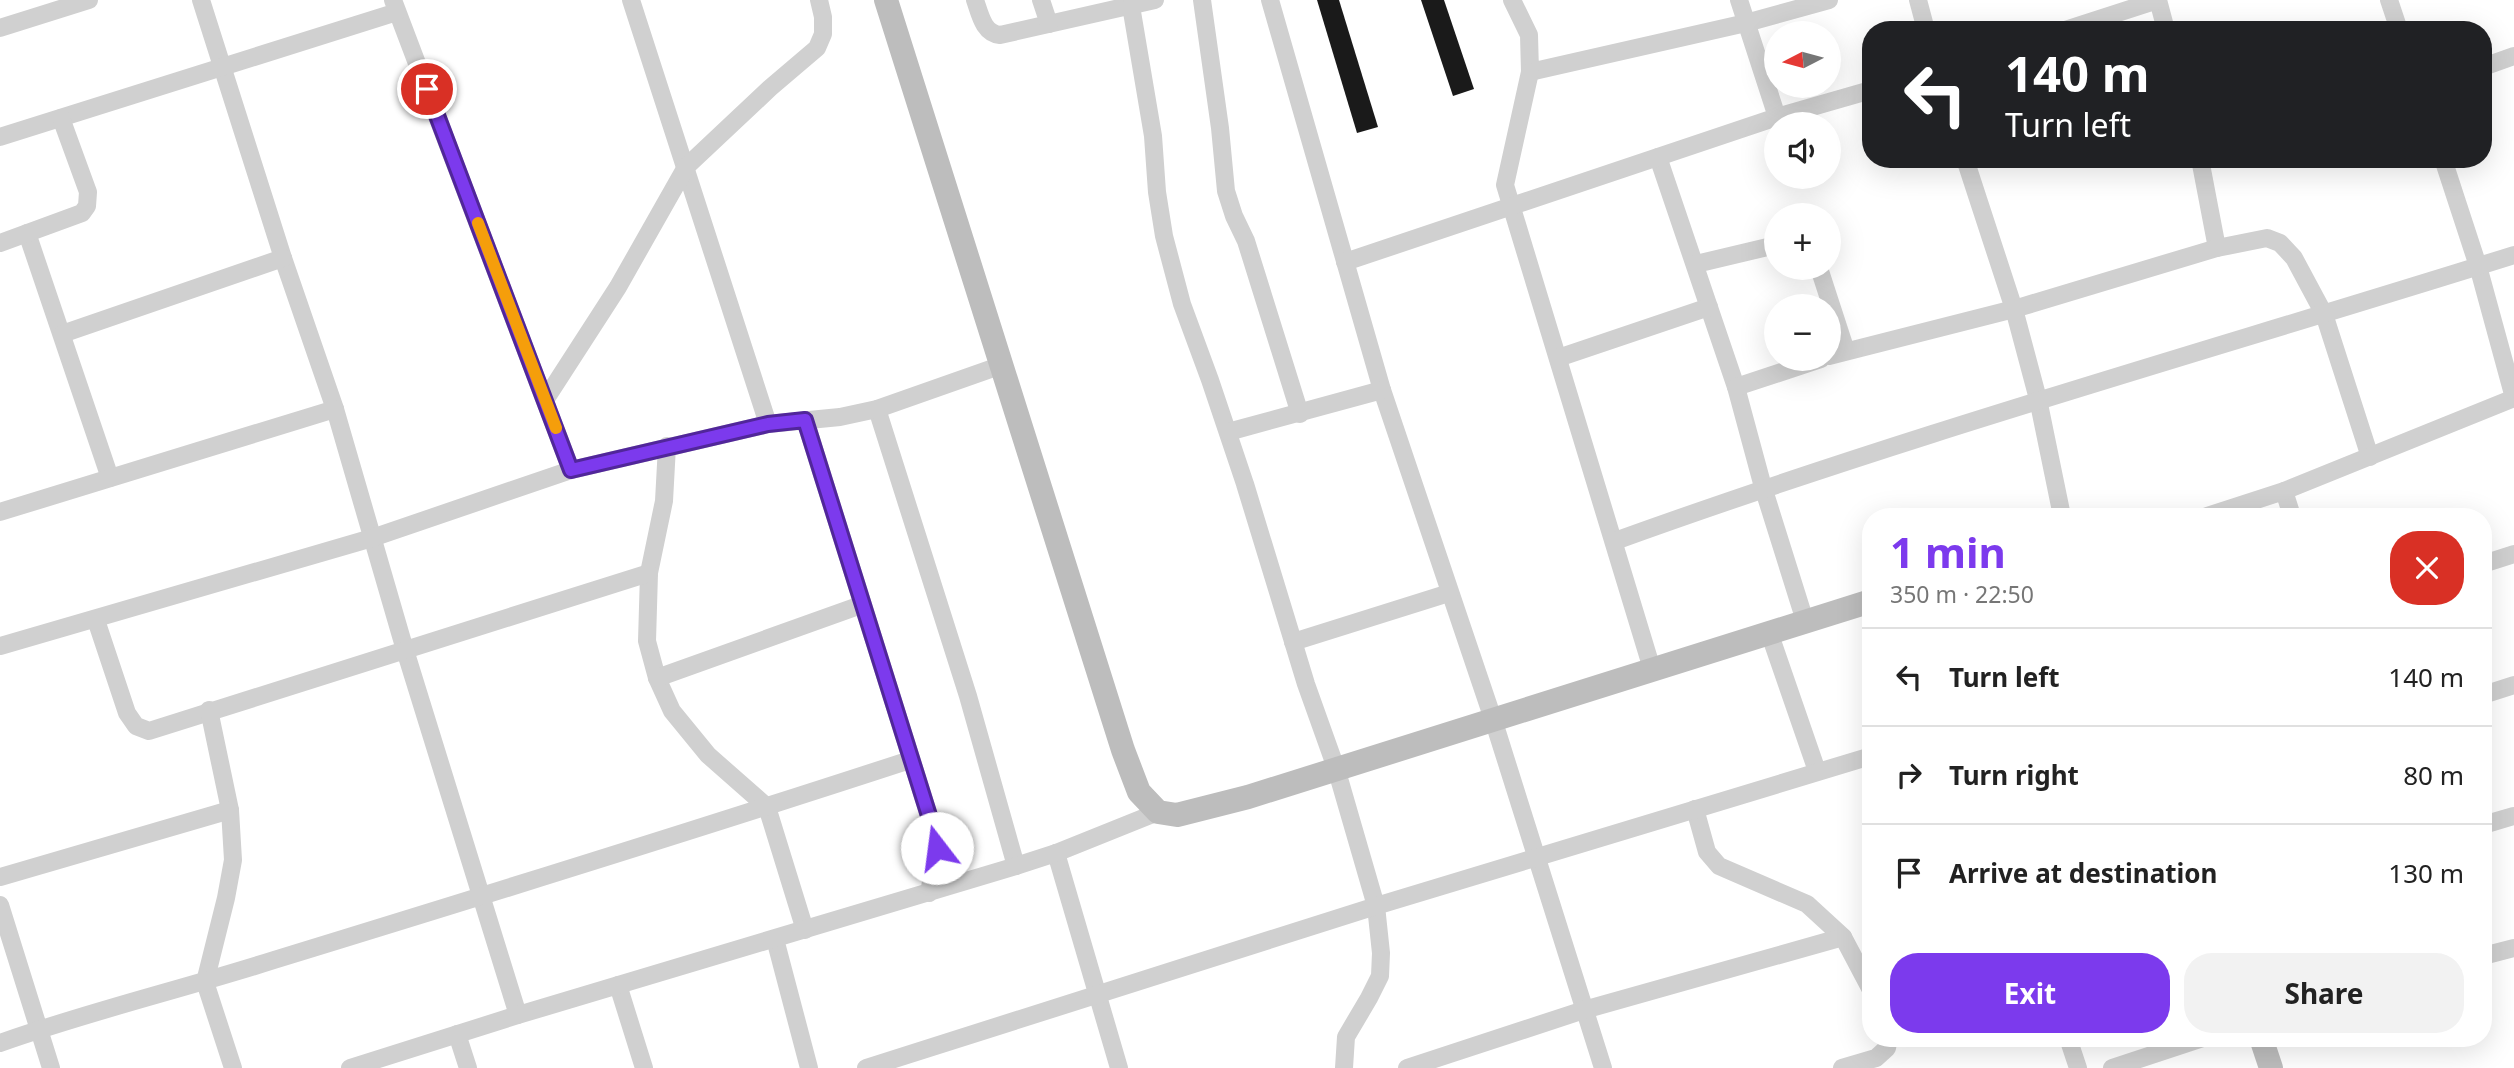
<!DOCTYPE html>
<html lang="en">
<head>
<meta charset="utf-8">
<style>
  :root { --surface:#fff; --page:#f2f2f2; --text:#222; --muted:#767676; --line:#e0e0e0; --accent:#7c3aed }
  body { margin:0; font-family:"Noto Sans",sans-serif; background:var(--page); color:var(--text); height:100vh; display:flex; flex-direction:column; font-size:26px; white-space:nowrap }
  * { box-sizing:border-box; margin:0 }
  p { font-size:23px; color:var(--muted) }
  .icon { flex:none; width:38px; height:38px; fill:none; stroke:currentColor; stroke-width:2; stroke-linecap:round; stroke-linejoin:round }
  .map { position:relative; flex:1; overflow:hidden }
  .side { position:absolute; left:1862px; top:508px; width:630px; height:539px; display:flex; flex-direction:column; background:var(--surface); border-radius:28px; box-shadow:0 7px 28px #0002 }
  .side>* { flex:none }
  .banner { position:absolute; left:1862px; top:21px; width:630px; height:147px; border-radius:28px; box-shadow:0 7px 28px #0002; background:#202124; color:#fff; overflow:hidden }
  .needle { width:46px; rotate:264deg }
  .controls { position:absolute; left:1764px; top:21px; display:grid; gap:14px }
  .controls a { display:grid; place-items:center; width:77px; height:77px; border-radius:50%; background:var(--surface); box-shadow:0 7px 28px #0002; font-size:35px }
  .pin { position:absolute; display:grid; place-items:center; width:60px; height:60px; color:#fff; margin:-30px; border:4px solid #fff; border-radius:50%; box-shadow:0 2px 7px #0007 }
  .me { position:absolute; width:77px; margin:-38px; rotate:345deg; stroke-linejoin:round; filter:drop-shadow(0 0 5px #0008) }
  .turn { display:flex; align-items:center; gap:24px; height:147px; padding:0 28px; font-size:32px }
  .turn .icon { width:91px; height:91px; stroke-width:2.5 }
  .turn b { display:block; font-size:49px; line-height:60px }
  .round { display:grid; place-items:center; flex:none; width:74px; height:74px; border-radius:28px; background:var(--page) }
  .overview { display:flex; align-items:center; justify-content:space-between; height:119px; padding:0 28px }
  h1 { font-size:42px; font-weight:700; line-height:52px; color:var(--accent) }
  .primary-button { display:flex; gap:14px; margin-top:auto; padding:14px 28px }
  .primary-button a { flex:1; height:80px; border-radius:28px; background:var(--accent); color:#fff; font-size:28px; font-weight:700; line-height:80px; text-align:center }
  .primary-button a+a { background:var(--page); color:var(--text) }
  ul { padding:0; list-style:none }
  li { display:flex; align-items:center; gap:21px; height:98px; padding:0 28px; border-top:2px solid var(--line) }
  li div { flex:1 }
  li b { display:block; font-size:26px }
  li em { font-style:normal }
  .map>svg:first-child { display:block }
  .building { fill:#1a1a1a }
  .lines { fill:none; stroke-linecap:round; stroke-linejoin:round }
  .street { stroke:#d0d0d0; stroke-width:18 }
  .secondary { stroke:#bdbdbd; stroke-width:24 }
  .route-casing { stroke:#51269a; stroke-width:18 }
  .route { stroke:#7c3aed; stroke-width:12 }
  .slow { stroke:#f59e0b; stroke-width:12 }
</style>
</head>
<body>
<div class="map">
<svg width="2514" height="1068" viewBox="0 0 2514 1068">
  <rect width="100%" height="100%" fill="#fff"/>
  <!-- building -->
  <g class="building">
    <polygon points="1317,0 1339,0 1378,127 1357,133"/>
    <polygon points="1421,0 1444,0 1474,89 1453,96"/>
  </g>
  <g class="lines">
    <!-- street -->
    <g class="street">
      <polyline points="201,0 283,258 335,409 405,650 518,1015"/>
      <polyline points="393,0 571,470"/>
      <polyline points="631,0 768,424"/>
      <path d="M 975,0 C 980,14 983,33 1000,35 L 1155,0"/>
      <polyline points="1041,0 1049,24"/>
      <polyline points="1202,0 1220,128 1226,191 1234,216 1246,241 1300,414"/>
      <polyline points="1270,0 1382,390 1493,719 1603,1068"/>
      <polyline points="1512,0 1529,35 1530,72 1746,23 1829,0"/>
      <polyline points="1739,0 1777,117"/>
      <polyline points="1918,0 1926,30"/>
      <polyline points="2158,0 2166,30"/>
      <polyline points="2389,0 2399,30"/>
      <polyline points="1131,6 1153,136 1157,192 1164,236 1182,304 1210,380 1245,484 1306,684 1336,768 1376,906 1381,953 1380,976 1369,998 1346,1037 1344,1068"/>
      <polyline points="0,28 89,0"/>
      <polyline points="2065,30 2158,0"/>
      <polyline points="2483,67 2514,56"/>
      <polyline points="1530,72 1505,185 1652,669"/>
      <polyline points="0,137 397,12"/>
      <polyline points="1658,157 1736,387 1763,487 1805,621"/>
      <polyline points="1965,159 2014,309 2038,399 2062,516"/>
      <polyline points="2200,159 2217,248"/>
      <polyline points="2443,159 2478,266 2514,398"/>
      <polyline points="27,233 110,478"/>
      <polyline points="0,243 82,213 87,206 88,192 61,118"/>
      <polyline points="1345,262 1777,117 1871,90"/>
      <polyline points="1696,264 1776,245"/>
      <polyline points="1819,268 1846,351"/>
      <polyline points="62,334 283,258"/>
      <polyline points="1829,356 2014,309 2217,248 2267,238 2280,243 2294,258 2324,314 2370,457"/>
      <polyline points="1558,358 1709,307"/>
      <polyline points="1736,387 1821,359"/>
      <polyline points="545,400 618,287 686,167 770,88 817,48 823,34 823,17 819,0"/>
      <polyline points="877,409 968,696 1016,866"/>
      <polyline points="805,420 936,838 937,848 929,893"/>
      <polyline points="1228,432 1382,390"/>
      <polyline points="667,446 664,501 649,573 647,641 657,678 672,711 708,755 767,807 805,930"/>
      <polyline points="2284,491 2292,516"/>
      <polyline points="0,512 335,409"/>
      <polyline points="2207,516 2284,491 2514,398"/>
      <path d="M 1615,541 C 1911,434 2214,349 2514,255"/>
      <polyline points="2483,564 2514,554"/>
      <polyline points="96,620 127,713 136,726 149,731 649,573"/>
      <polyline points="1769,632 1817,771"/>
      <polyline points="1293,642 1449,593"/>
      <polyline points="0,646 372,538 571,470 768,424 840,417 877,409 1002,365"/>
      <polyline points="657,678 861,605"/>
      <polyline points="2483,695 2514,685"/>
      <polyline points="209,710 230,810 233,860 226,898 205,982 233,1068"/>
      <polyline points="1695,809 1707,852 1719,866 1807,904 1843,937 1871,990"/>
      <polyline points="2483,825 2514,816"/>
      <polyline points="1056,853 1119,1068"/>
      <polyline points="0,877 230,810"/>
      <polyline points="0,905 51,1068"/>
      <polyline points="775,939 809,1068"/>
      <polyline points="2483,956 2514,948"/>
      <polyline points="618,985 644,1068"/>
      <polyline points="457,1034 468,1068"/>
      <polyline points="2068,1038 2078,1068"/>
      <path d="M 0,1043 C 90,1011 183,989 274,960 C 486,895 699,829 910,760"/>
      <polyline points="350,1068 518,1015 1016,866 1056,853 1158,812"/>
      <polyline points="866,1068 1376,906 1871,756"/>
      <polyline points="1407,1068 1584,1010 1843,937"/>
      <polyline points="1842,1068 1876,1058 1887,1048 1889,1038"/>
      <polyline points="2112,1068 2203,1038"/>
    </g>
    <!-- secondary -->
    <g class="secondary">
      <polyline points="886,0 1123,750 1139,792 1158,812 1177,815 1248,797 1871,601"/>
      <polyline points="2261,1038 2271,1068"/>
    </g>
  </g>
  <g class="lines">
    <!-- route casing -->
    <g class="route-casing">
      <polyline id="route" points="427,89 571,470 768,424 805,420 936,838 937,848"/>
    </g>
    <!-- route -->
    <use href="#route" class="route"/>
    <!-- slow -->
    <polyline class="slow" points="478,223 556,428"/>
  </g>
</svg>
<div class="controls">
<a><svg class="needle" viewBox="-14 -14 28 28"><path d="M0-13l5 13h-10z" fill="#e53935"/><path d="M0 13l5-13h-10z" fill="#767676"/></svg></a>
<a><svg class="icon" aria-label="sound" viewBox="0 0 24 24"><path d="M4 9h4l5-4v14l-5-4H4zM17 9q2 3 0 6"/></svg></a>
<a>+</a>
<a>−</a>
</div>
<div class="pin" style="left:427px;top:89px;background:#d93025"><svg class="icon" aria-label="arrive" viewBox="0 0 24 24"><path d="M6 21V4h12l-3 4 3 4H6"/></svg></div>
<svg class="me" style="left:937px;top:848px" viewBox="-20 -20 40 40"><circle r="19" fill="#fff"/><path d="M0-13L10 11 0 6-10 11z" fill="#7c3aed"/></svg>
<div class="banner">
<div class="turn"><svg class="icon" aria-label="left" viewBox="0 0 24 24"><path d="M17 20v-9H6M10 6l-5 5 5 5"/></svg><div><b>140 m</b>Turn left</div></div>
</div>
<section class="side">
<div class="overview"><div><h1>1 min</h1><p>350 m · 22:50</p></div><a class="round" style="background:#d93025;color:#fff"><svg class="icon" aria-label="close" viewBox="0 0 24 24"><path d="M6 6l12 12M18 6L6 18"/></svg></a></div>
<ul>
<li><svg class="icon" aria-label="left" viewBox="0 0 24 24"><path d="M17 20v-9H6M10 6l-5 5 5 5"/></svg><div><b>Turn left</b></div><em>140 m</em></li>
<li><svg class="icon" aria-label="right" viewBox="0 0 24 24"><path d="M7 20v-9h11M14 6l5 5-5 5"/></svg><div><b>Turn right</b></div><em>80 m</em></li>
<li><svg class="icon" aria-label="arrive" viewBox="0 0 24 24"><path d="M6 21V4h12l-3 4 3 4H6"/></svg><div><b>Arrive at destination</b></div><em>130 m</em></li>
</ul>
<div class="primary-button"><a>Exit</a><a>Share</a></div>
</section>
</div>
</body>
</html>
